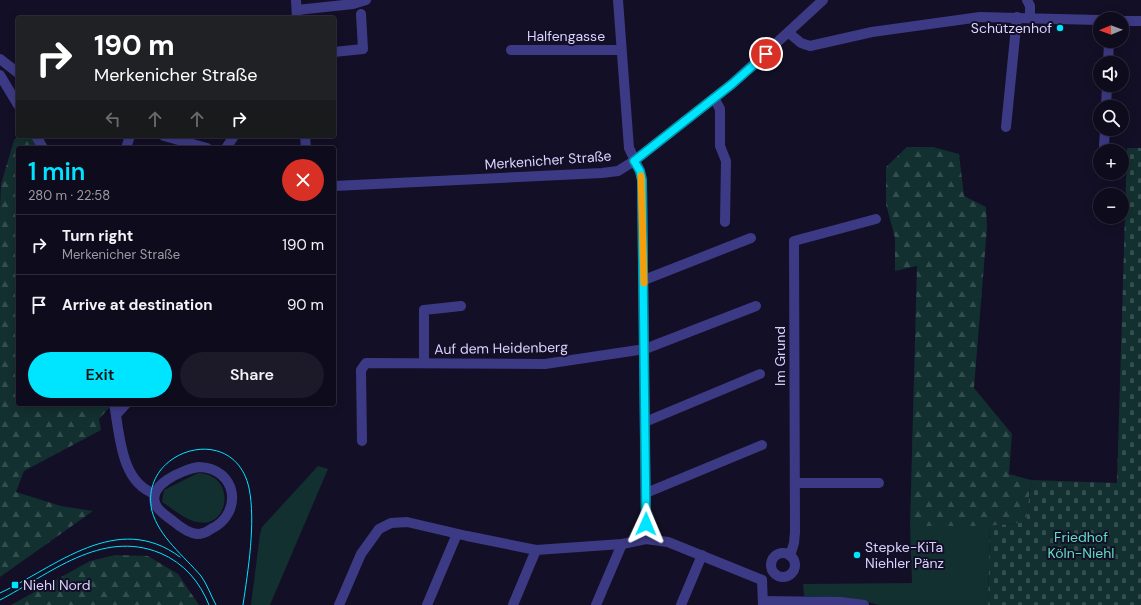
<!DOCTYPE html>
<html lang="en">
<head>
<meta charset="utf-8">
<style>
  :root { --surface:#0e0b1c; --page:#1c1929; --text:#f1f3f6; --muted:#9b9ba3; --line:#2e2b3b; --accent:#00e5ff }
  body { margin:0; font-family:"DM Sans",sans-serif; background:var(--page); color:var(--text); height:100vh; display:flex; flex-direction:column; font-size:15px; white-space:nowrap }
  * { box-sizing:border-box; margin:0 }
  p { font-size:13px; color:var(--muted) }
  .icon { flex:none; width:22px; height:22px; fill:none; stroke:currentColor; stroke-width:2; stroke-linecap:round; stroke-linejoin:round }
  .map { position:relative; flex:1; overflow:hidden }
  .sheet { position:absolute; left:16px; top:146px; width:320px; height:260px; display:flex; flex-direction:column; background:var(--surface); border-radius:4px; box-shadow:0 2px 10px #0003,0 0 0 1px var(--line) }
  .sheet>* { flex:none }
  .banner { position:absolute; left:16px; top:16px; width:320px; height:122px; border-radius:4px; box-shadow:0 2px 10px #0003,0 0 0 1px var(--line); background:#202124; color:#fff; overflow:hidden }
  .needle { width:26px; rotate:269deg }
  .buttons { position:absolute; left:1093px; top:12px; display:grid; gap:8px }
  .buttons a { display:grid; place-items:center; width:36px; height:36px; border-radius:50%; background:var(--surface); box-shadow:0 2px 10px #0003,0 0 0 1px var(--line); font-size:20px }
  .pin { position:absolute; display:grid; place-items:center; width:34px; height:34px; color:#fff; margin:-17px; border:2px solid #fff; border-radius:50%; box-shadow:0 1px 4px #0007 }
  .me { position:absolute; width:44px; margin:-22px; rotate:1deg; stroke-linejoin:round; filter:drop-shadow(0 0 3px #0008) }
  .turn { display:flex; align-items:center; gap:14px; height:84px; padding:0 12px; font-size:18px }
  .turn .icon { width:52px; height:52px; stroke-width:2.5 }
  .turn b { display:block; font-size:28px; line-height:34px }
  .lanes { display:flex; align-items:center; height:38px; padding:0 12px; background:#0003; justify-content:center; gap:20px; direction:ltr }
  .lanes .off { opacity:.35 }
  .round { display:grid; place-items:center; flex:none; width:42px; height:42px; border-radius:21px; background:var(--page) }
  .headline { display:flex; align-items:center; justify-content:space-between; height:68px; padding:0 12px }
  h1 { font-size:24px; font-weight:600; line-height:30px; color:var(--accent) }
  .primary-button { display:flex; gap:8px; margin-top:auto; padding:8px 12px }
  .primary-button a { flex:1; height:46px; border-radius:24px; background:var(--accent); color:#111; font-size:16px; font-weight:600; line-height:46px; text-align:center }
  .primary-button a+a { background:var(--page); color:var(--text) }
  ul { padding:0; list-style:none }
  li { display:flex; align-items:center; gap:12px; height:60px; padding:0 12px; border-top:1px solid var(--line) }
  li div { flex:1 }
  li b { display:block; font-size:15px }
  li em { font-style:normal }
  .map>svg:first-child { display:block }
  .grass { fill:#12302f }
  .forest { fill:url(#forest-firs) }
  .cemetery { fill:url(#cemetery-stones) }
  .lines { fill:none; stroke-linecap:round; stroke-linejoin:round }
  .minor { stroke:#3d3a85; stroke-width:10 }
  .tram { stroke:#00e5ff; stroke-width:1 }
  .route-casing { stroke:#0095a6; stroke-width:10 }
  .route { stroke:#00e5ff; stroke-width:7 }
  .slow { stroke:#f59e0b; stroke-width:7 }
  .poi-dot { fill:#00e5ff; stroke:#130f26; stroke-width:1.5 }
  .labels { text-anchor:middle; stroke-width:4; stroke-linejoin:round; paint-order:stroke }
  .poi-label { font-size:14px; fill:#d9d4ff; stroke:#130f26; text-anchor:start }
  .street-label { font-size:14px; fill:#d9d4ff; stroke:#130f26 }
  .park-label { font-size:14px; fill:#5fe0c0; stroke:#130f26 }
</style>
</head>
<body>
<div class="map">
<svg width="1141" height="605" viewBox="0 0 1141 605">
  <defs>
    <pattern id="forest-firs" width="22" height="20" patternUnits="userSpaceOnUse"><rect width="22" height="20" fill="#12302f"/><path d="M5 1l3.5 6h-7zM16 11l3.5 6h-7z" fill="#344d4e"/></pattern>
    <pattern id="cemetery-stones" width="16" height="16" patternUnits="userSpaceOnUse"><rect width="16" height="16" fill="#12302f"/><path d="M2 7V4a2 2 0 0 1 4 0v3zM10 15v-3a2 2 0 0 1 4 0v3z" fill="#344d4e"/></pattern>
  </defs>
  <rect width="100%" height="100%" fill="#130f26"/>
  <!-- grass -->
  <g class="grass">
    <polygon points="318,466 328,469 270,605 251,605 260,534 262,527"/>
    <path d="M 198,473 C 237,474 230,530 197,522 C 185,520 172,508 162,502 L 164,490 Z"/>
    <polygon points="910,526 990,526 988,605 879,605 849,598 804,596 803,584 912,583"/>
  </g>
  <!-- forest -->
  <g class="forest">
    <polygon points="18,136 31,136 37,148 18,148 18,404 108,404 109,408 99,419 101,430 24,471 16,492 61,506 93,511 0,577 0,209 1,184 14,140"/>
    <polygon points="907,147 933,147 959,154 964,196 986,207 987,228 974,388 1012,434 1009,474 1031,480 1026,522 990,526 910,526 917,266 895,271 895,238 886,204 886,167"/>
    <polygon points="115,555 148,556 178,574 199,605 11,605 90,561"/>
  </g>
  <!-- cemetery -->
  <polygon class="cemetery" points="1127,148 1141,148 1141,605 988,605 990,526 1026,522 1031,480 1117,483"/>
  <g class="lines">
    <!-- minor -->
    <g class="minor">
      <polyline points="296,0 297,18"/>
      <polyline points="618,0 629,148 640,171 642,180 646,539"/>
      <polyline points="1027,0 1030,6 1030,17"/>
      <polyline points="297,10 353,4 366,0"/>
      <polyline points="1122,21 1141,21"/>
      <polyline points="789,33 801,43 810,46 872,32 980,17 1100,20"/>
      <polyline points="511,50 621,50"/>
      <polyline points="334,52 363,49 361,14"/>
      <polyline points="0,59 18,73"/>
      <polyline points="1108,63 1109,41"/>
      <polyline points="0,75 18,105"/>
      <polyline points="714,98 720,109 720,146 726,161 725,222"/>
      <polyline points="1106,107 1107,85"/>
      <polyline points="1006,127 1017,17"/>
      <polyline points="36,136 43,148"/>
      <polyline points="164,136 207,148"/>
      <polyline points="305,136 306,148"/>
      <polyline points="1104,146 1105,129"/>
      <polyline points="126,148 130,136"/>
      <polyline points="226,148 234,136"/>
      <polyline points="334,186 602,173 618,171 634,161 732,84 823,0"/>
      <polyline points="644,280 751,238"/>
      <polyline points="424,363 424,310 461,306"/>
      <path d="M 114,404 C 120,434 120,482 155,494"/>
      <polyline points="116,415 126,404"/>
      <polyline points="645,422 760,374"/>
      <polyline points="362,441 361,370 366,363 545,364 645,349 756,306"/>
      <path d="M 199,467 C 237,468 244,513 211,529 C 207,532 202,534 197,534 C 188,533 180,527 173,521 C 168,517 161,513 157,507 C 143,486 184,469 199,467 Z"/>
      <polyline points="795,483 879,483"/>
      <polyline points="646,493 762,445"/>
      <circle cx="783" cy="565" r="12"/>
      <polyline points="790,556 794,543 795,532 794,241 876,219"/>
      <polyline points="762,580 763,605"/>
      <polyline points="763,601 841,602 864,605"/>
      <polyline points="339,605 361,554 379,529 391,523 407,522 467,536 536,550 622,544 646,539 668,542 762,580"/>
      <polyline points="427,605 457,534"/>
      <polyline points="513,605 536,550"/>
      <polyline points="596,605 622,544"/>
      <polyline points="681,605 702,555"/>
    </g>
    <!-- tram -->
    <g class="tram">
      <path d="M 0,593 C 56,567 117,510 180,557"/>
      <path d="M 0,600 C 50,574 101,529 160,553 C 184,563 200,582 209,605"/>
      <path d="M 216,605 C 211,596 207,584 201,576 C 184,556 159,537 152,511 C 138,450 234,420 249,488 C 256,522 248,571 243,605"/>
    </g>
  </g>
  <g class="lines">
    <!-- route casing -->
    <g class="route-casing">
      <polyline id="route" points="646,524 642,180 640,171 634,161 732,84 766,54"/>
    </g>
    <!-- route -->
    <use href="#route" class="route"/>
    <!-- slow -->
    <polyline class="slow" points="641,176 644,283"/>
  </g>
  <!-- markers -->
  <g class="poi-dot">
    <circle cx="1060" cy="28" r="4"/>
    <circle cx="857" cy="555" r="4"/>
    <rect x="11" y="581" width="8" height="8" rx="2"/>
  </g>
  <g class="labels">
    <!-- poi labels -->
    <g class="poi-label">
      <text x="1052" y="33" text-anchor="end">Schützenhof</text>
      <text x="865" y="552">Stepke-KiTa<tspan x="865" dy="16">Niehler Pänz</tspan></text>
      <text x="23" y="590">Niehl Nord</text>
    </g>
    <!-- street labels -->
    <g class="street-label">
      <text x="566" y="41">Halfengasse</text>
      <text transform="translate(548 160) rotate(-4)" y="5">Merkenicher Straße</text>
      <text transform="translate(501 348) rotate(-1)" y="5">Auf dem Heidenberg</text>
      <text transform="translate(780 356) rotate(-90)" y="5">Im Grund</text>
    </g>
    <!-- park labels -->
    <g class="park-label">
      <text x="1081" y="542">Friedhof<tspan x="1081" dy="16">Köln-Niehl</tspan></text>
    </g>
  </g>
</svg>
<div class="buttons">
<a><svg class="needle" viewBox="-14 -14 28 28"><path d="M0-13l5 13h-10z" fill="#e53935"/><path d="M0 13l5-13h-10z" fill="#9b9ba3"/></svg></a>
<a><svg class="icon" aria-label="sound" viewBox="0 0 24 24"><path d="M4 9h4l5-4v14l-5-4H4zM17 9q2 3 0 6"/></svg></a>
<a><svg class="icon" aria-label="search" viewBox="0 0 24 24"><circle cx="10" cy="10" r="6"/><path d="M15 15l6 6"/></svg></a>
<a>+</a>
<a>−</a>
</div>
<div class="pin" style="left:766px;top:54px;background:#d93025"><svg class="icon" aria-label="arrive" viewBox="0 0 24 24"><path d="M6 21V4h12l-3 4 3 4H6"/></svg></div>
<svg class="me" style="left:646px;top:524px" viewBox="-20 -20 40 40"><path d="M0-17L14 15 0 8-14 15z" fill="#00e5ff" stroke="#fff" stroke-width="4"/></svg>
<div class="banner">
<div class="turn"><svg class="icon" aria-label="right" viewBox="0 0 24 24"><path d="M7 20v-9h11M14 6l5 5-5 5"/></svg><div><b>190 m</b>Merkenicher Straße</div></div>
<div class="lanes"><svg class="icon off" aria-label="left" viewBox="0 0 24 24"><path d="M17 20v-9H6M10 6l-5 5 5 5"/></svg><svg class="icon off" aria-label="ahead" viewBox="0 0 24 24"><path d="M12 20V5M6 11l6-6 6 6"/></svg><svg class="icon off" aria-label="ahead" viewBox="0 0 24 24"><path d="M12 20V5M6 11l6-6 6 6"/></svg><svg class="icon" aria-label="right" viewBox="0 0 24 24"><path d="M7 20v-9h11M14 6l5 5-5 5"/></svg></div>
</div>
<section class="sheet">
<div class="headline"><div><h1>1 min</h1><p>280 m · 22:58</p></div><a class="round" style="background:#d93025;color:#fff"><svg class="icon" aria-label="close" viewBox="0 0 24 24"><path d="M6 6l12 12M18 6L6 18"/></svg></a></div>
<ul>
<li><svg class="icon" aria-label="right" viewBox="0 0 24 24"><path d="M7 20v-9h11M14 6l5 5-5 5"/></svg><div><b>Turn right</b><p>Merkenicher Straße</p></div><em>190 m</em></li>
<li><svg class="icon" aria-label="arrive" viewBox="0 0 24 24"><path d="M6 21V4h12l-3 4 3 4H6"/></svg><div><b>Arrive at destination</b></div><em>90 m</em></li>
</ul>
<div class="primary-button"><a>Exit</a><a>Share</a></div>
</section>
</div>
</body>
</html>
